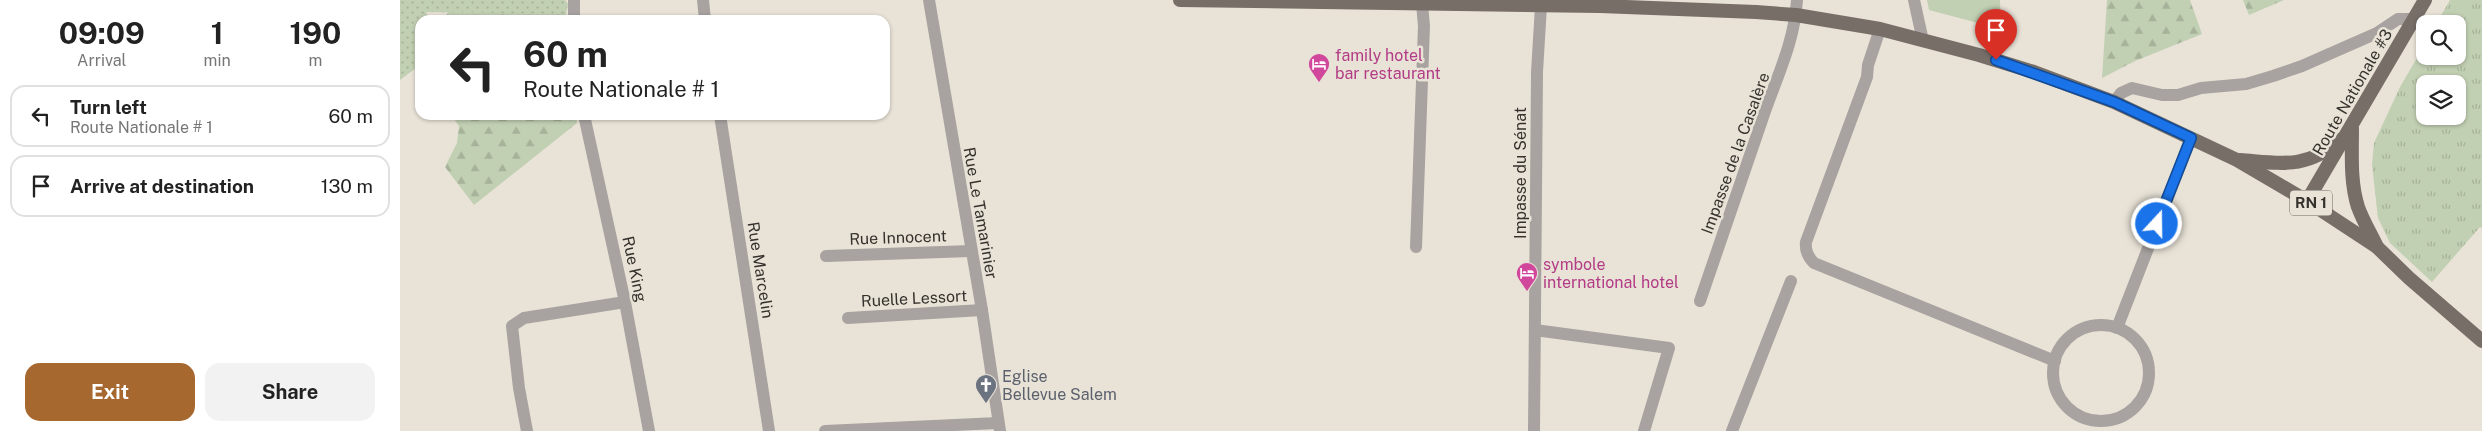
<!DOCTYPE html>
<html lang="en">
<head>
<meta charset="utf-8">
<style>
  :root { --surface:#fff; --page:#f2f2f2; --text:#222; --muted:#767676; --line:#e0e0e0; --accent:#a6682e }
  body { margin:0; font-family:"Public Sans",sans-serif; background:var(--page); color:var(--text); height:100vh; display:flex; flex-direction:column; font-size:19px; white-space:nowrap }
  * { box-sizing:border-box; margin:0 }
  p { font-size:16px; color:var(--muted) }
  .icon { flex:none; width:28px; height:28px; fill:none; stroke:currentColor; stroke-width:2; stroke-linecap:round; stroke-linejoin:round }
  .map { position:relative; flex:1; overflow:hidden }
  .panel { display:flex; flex-direction:column; background:var(--surface); width:400px }
  .panel>* { flex:none }
  .hud { position:absolute; left:15px; top:15px; width:475px; height:105px; border-radius:15px; box-shadow:0 1px 4px #0004; background:#fff; color:var(--text); overflow:hidden }
  .buttons { position:absolute; left:2016px; top:15px; display:grid; gap:10px }
  .buttons a { display:grid; place-items:center; width:50px; height:50px; border-radius:10px; background:var(--surface); box-shadow:0 1px 4px #0004; font-size:25px }
  .pin { position:absolute; display:grid; place-items:center; width:42px; height:42px; color:#fff; margin:-51px -21px; border-radius:50% 50% 50% 0; rotate:-45deg; box-shadow:0 0 5px #0007 }
  .pin .icon { rotate:45deg }
  .me { position:absolute; width:55px; margin:-28px; rotate:21deg; stroke-linejoin:round; filter:drop-shadow(0 0 4px #0008) }
  .turn { display:flex; align-items:center; gap:18px; height:105px; padding:0 25px; font-size:22px }
  .turn .icon { width:65px; height:65px; stroke-width:2.5 }
  .turn b { display:block; font-size:35px; line-height:42px }
  .eta { display:flex; justify-content:space-evenly; align-items:center; height:85px; text-align:center }
  .eta b { font-size:30px; font-weight:700; line-height:35px }
  .button { display:flex; gap:10px; margin-top:auto; padding:10px 25px }
  .button a { flex:1; height:58px; border-radius:15px; background:var(--accent); color:#fff; font-size:20px; font-weight:700; line-height:58px; text-align:center }
  .button a+a { background:var(--page); color:var(--text) }
  ul { padding:0; list-style:none }
  li { display:flex; align-items:center; gap:15px; height:62px; margin:0 10px 8px; padding:0 15px; border:2px solid var(--line); border-radius:15px }
  li div { flex:1 }
  li b { display:block; font-size:19px }
  li em { font-style:normal }
  main { display:flex; flex:1; min-height:0 }
  .map>svg:first-child { display:block }
  .grass { fill:url(#grass-dots) }
  .forest { fill:url(#forest-firs) }
  .park { fill:url(#park-tufts); fill-rule:evenodd }
  .garden { fill:#c1cfb2 }
  .lines { fill:none; stroke-linecap:round; stroke-linejoin:round }
  .minor { stroke:#a8a3a0; stroke-width:12 }
  .primary { stroke:#776e68; stroke-width:14 }
  .route-casing { stroke:#114b97; stroke-width:12 }
  .route { stroke:#1a73e8; stroke-width:9 }
  .labels { text-anchor:middle; stroke-width:5; stroke-linejoin:round; paint-order:stroke }
  .shield { fill:#e9e3d7; stroke:#6b6761; stroke-width:1 }
  .shield-label { font-size:15px; font-weight:bold; fill:#35322e }
  .hotel-label { font-size:16px; fill:#b23c85; stroke:#e9e3d7; text-anchor:start }
  .street-label { font-size:16px; fill:#35322e; stroke:#e9e3d7 }
  .worship-label { font-size:16px; fill:#5b616d; stroke:#e9e3d7; text-anchor:start }
</style>
</head>
<body>
<main>
<section class="panel">
<div class="eta">
<div><b>09:09</b><p>Arrival</p></div>
<div><b>1</b><p>min</p></div>
<div><b>190</b><p>m</p></div>
</div>
<ul>
<li><svg class="icon" aria-label="left" viewBox="0 0 24 24"><path d="M17 20v-9H6M10 6l-5 5 5 5"/></svg><div><b>Turn left</b><p>Route Nationale # 1</p></div><em>60 m</em></li>
<li><svg class="icon" aria-label="arrive" viewBox="0 0 24 24"><path d="M6 21V4h12l-3 4 3 4H6"/></svg><div><b>Arrive at destination</b></div><em>130 m</em></li>
</ul>
<div class="button"><a>Exit</a><a>Share</a></div>
</section>
<div class="map">
<svg width="2082" height="431" viewBox="0 0 2082 431">
  <defs>
    <pattern id="grass-dots" width="8" height="8" patternUnits="userSpaceOnUse" patternTransform="scale(1.25)"><rect width="8" height="8" fill="#c1cfb2"/><path d="M2 2h.1M6 6h.1" fill="none" stroke="#a6b299" stroke-width="1.8" stroke-linecap="round"/></pattern>
    <pattern id="forest-firs" width="22" height="20" patternUnits="userSpaceOnUse" patternTransform="scale(1.25)"><rect width="22" height="20" fill="#c1cfb2"/><path d="M5 1l3.5 6h-7zM16 11l3.5 6h-7z" fill="#a6b299"/></pattern>
    <pattern id="park-tufts" width="24" height="20" patternUnits="userSpaceOnUse" patternTransform="scale(1.25)"><rect width="24" height="20" fill="#c1cfb2"/><path d="M3 7l-1-3M5 7V3M7 7l1-3M15 17l-1-3M17 17v-4M19 17l1-3" fill="none" stroke="#a6b299"/></pattern>
  </defs>
  <rect width="100%" height="100%" fill="#e9e3d7"/>
  <!-- grass -->
  <polygon class="grass" points="0,0 165,0 168,4 166,14 26,12 30,20 20,20 20,65 0,80"/>
  <!-- forest -->
  <g class="forest">
    <polygon points="1707,0 1790,0 1802,34 1735,61 1702,78"/>
    <polygon points="1843,0 1884,0 1849,15"/>
    <polygon points="48,12 166,14 167,20 44,20"/>
    <polygon points="51,115 176,115 177,123 74,205 45,167 57,143 59,126"/>
  </g>
  <!-- park -->
  <path class="park" d="M 2050,0 L 2082,0 L 2082,228 L 2080,227 L 2032,282 L 1990,243 L 1978,218 L 1972,165 L 1974,143 L 2000,87 L 2025,44 L 2025,56 L 2058,56 L 2058,24 L 2036,24 ZM 2025,84 L 2058,84 L 2058,116 L 2025,116 Z"/>
  <!-- garden -->
  <polygon class="garden" points="1527,0 1600,0 1601,29 1529,10"/>
  <g class="lines">
    <!-- minor -->
    <g class="minor">
      <polyline points="174,0 174,20"/>
      <polyline points="303,0 305,20"/>
      <polyline points="529,0 582,310 600,431"/>
      <polyline points="1514,0 1523,41"/>
      <path d="M 1480,29 L 1468,65 L 1467,77 L 1406,242 C 1405,250 1408,257 1414,263 L 1655,361"/>
      <polyline points="1714,102 1721,93 1732,88 1762,95 1778,95 1801,88 1846,84 1873,76 1902,66 1977,33 1998,19 2014,19"/>
      <polyline points="184,115 225,302 249,431"/>
      <polyline points="320,115 369,431"/>
      <polyline points="1016,247 1024,26 1022,4"/>
      <polyline points="426,256 571,251"/>
      <path d="M 1300,301 C 1321,241 1341,180 1362,120 C 1376,78 1394,45 1397,0"/>
      <polyline points="448,318 582,310"/>
      <circle cx="1701" cy="373" r="48"/>
      <polyline points="1717,328 1791,138"/>
      <polyline points="1135,330 1269,348 1244,431"/>
      <polyline points="127,431 119,388 112,326 124,318 225,302"/>
      <polyline points="425,431 598,423"/>
      <polyline points="1134,431 1137,72 1141,6"/>
      <polyline points="1332,431 1391,281"/>
    </g>
    <!-- primary -->
    <g class="primary">
      <polyline points="780,0 1200,6 1356,12 1396,15 1480,29 1579,55 1634,72 1714,102 1837,160 1907,201 1977,247 2009,278 2082,341"/>
      <path d="M 1952,128 C 1952,154 1950,182 1958,207 C 1963,221 1971,234 1977,247"/>
      <path d="M 1840,160 C 1880,163 1907,170 1939,140"/>
      <polyline points="1907,201 2025,0"/>
    </g>
  </g>
  <g class="lines">
    <!-- route casing -->
    <g class="route-casing">
      <polyline id="route" points="1596,60 1714,102 1791,138 1757,224"/>
    </g>
    <!-- route -->
    <use href="#route" class="route"/>
  </g>
  <!-- icons -->
  <defs>
    <g id="hotel-pin" transform="scale(1.125)"><path d="M0 17L-7.5 6A9.5 9.5 0 1 1 7.5 6Z" fill="#d1479c" stroke="#e9e3d7"/><path d="M-6-4.5h1.5V1H6V5H4.5V3h-9V5H-6ZM-4 0a1.8 1.8 0 1 1 3.6 0ZM.5 0V-2.5h3Q6-2.5 6 0Z" fill="#fff"/></g>
    <g id="church-pin" transform="scale(1.125)"><path d="M0 17L-7.5 6A9.5 9.5 0 1 1 7.5 6Z" fill="#6b7280" stroke="#e9e3d7"/><path d="M-1.2-6h2.4v3.5h3.3v2.4h-3.3V6h-2.4V-.1h-3.3v-2.4h3.3Z" fill="#fff"/></g>
  </defs>
  <g fill-rule="evenodd">
    <use href="#hotel-pin" x="919" y="64"/>
    <use href="#hotel-pin" x="1127" y="273"/>
    <use href="#church-pin" x="586" y="385"/>
  </g>
  <g class="labels">
    <!-- shield labels -->
    <rect class="shield" x="1890" y="190.5" width="42" height="25" rx="4"/>
    <g class="shield-label">
      <text x="1911" y="208">RN 1</text>
    </g>
    <!-- hotel labels -->
    <g class="hotel-label">
      <text x="935" y="61">family hotel<tspan x="935" dy="18">bar restaurant</tspan></text>
      <text x="1143" y="270">symbole<tspan x="1143" dy="18">international hotel</tspan></text>
    </g>
    <!-- street labels -->
    <g class="street-label">
      <text transform="translate(1952 92) rotate(-60)" y="6">Route Nationale #3</text>
      <text transform="translate(1335 153) rotate(-70)" y="6">Impasse de la Casalère</text>
      <text transform="translate(1120 173) rotate(-90)" y="6">Impasse du Sénat</text>
      <text transform="translate(581 213) rotate(80)" y="6">Rue Le Tamarinier</text>
      <text transform="translate(498 237) rotate(-2)" y="6">Rue Innocent</text>
      <text transform="translate(235 269) rotate(78)" y="6">Rue King</text>
      <text transform="translate(361 270) rotate(81)" y="6">Rue Marcelin</text>
      <text transform="translate(514 298) rotate(-3)" y="6">Ruelle Lessort</text>
    </g>
    <!-- worship labels -->
    <g class="worship-label">
      <text x="602" y="382">Eglise<tspan x="602" dy="18">Bellevue Salem</tspan></text>
    </g>
  </g>
</svg>
<div class="buttons">
<a><svg class="icon" aria-label="search" viewBox="0 0 24 24"><circle cx="10" cy="10" r="6"/><path d="M15 15l6 6"/></svg></a>
<a><svg class="icon" aria-label="layers" viewBox="0 0 24 24"><path d="M12 4l9 5-9 5-9-5zM3 14l9 5 9-5"/></svg></a>
</div>
<div class="pin" style="left:1596px;top:60px;background:#d93025"><svg class="icon" aria-label="arrive" viewBox="0 0 24 24"><path d="M6 21V4h12l-3 4 3 4H6"/></svg></div>
<svg class="me" style="left:1757px;top:224px" viewBox="-20 -20 40 40"><circle r="17" fill="#1a73e8" stroke="#fff" stroke-width="3"/><path d="M0-11L8 9 0 5-8 9z" fill="#fff"/></svg>
<div class="hud">
<div class="turn"><svg class="icon" aria-label="left" viewBox="0 0 24 24"><path d="M17 20v-9H6M10 6l-5 5 5 5"/></svg><div><b>60 m</b>Route Nationale # 1</div></div>
</div>
</div>
</main>
</body>
</html>
